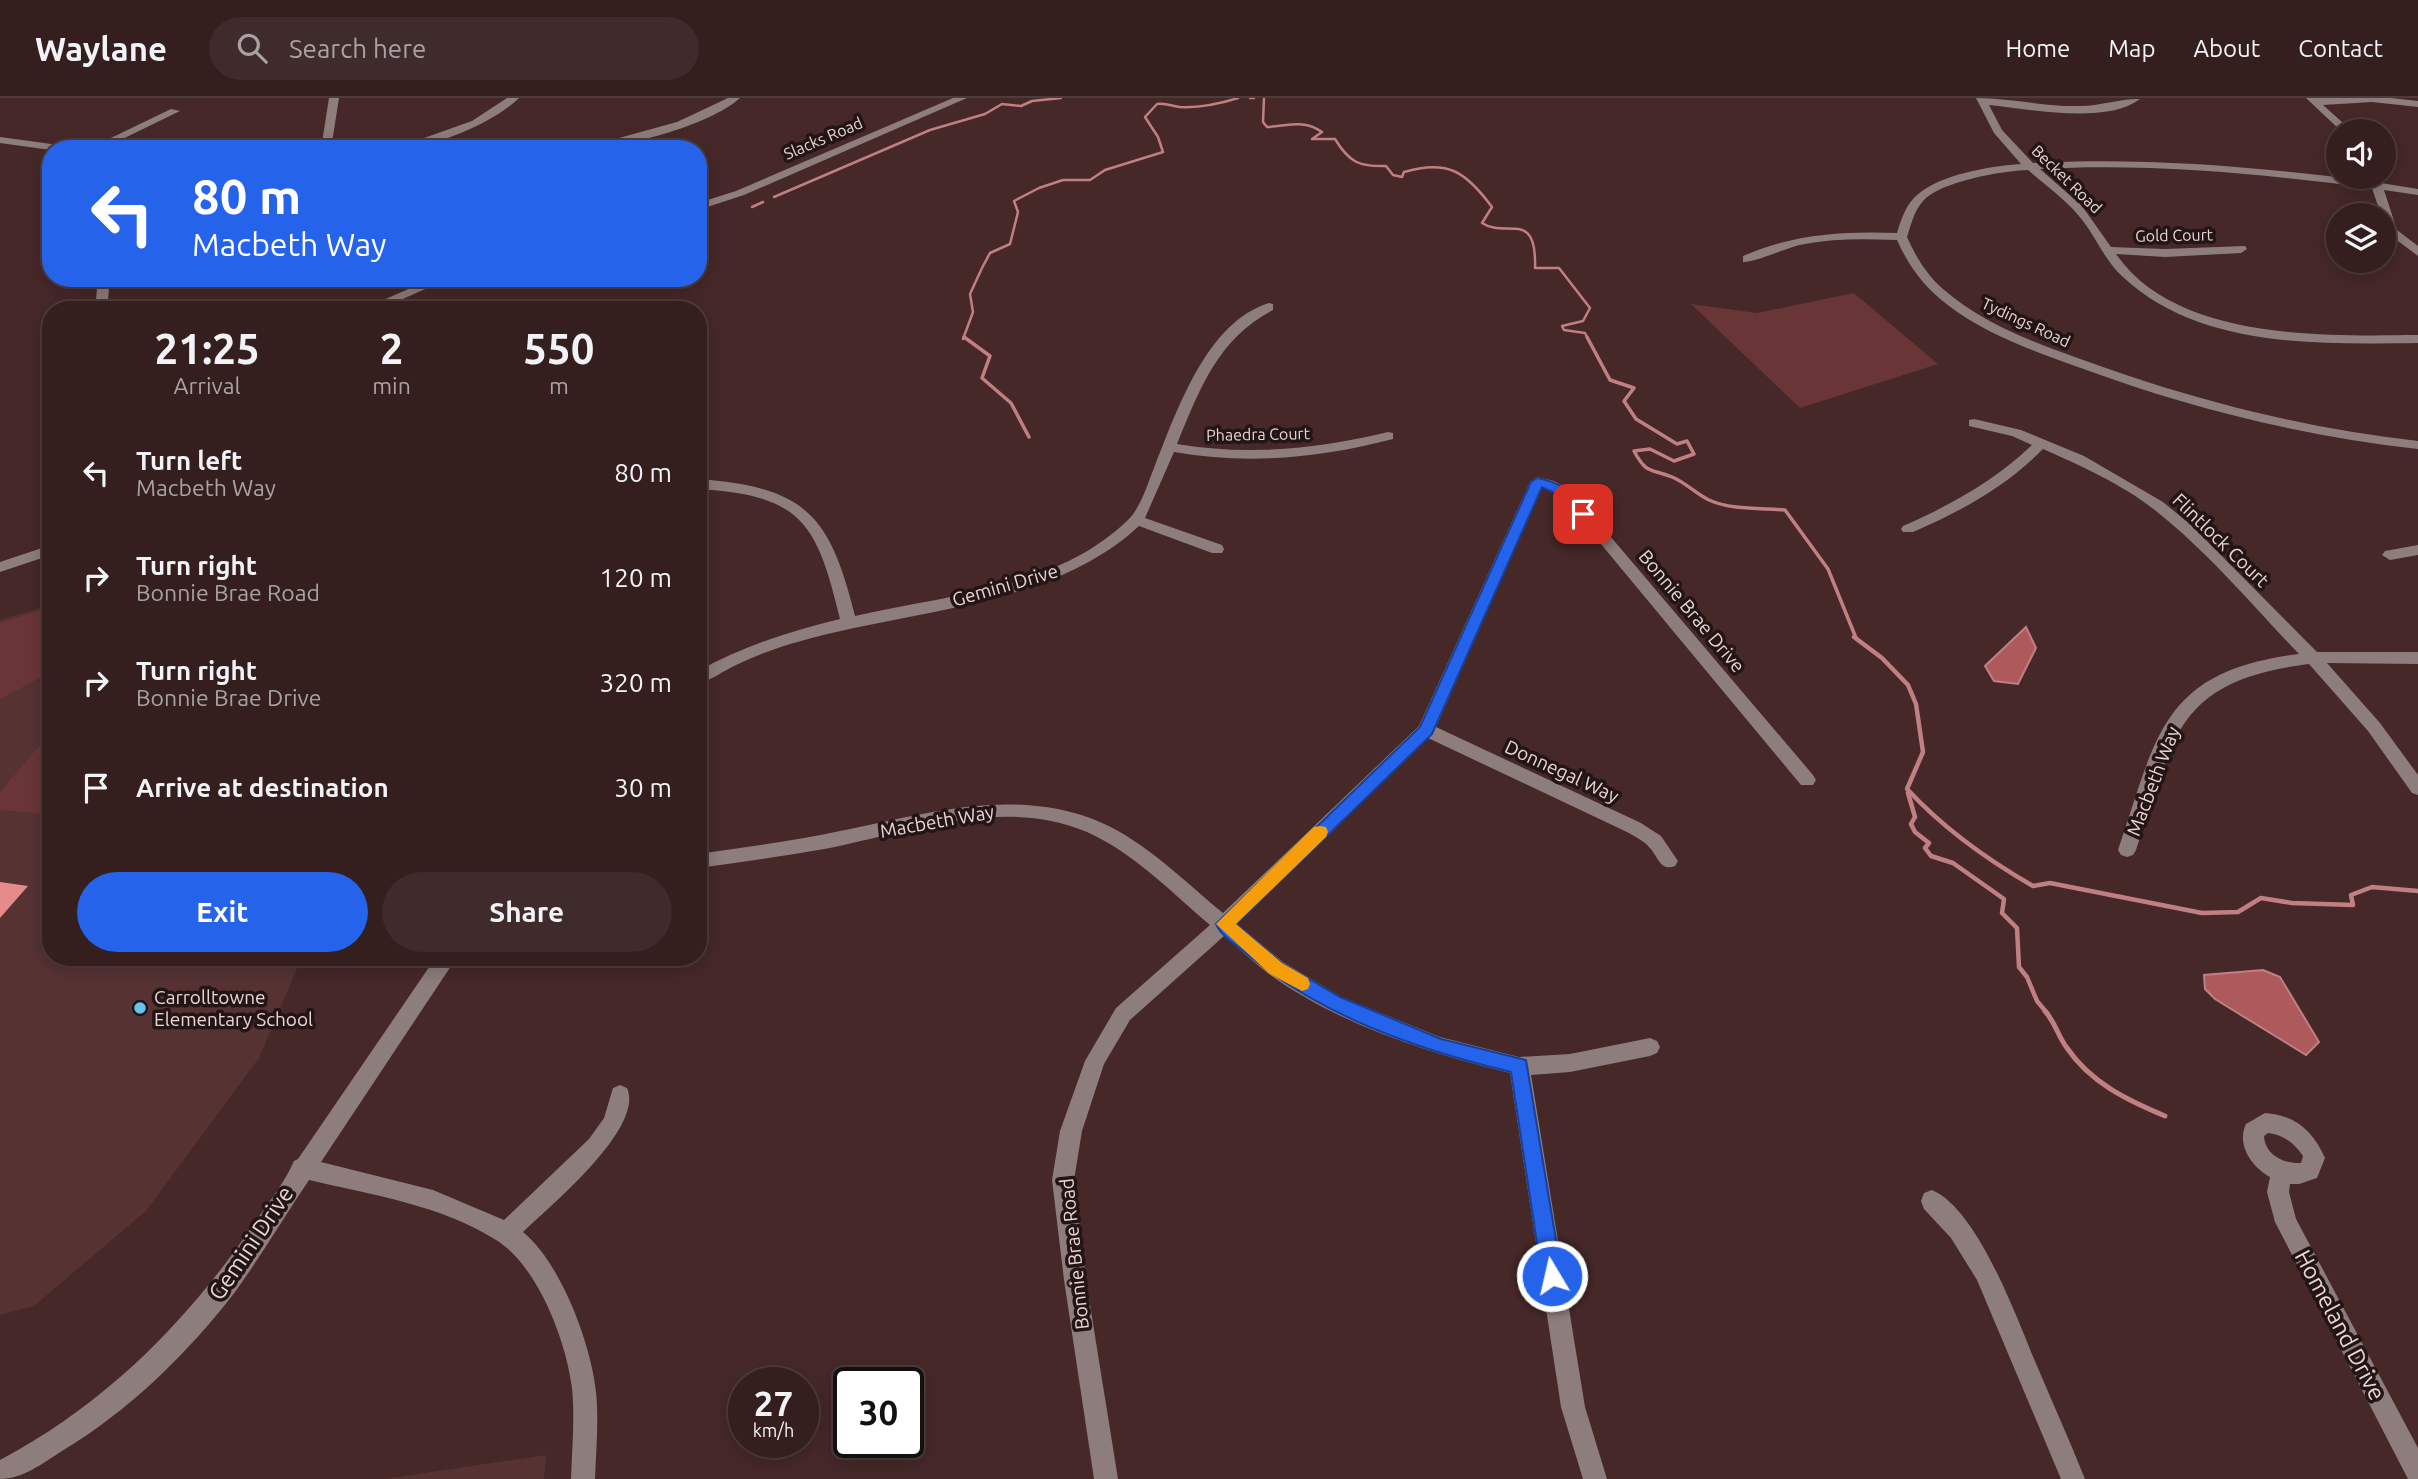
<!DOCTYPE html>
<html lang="en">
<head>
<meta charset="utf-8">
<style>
  :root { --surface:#341e1e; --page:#3f2b2b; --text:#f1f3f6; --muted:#a9a2a4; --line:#4e3c3c; --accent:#2563eb }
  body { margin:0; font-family:Ubuntu,sans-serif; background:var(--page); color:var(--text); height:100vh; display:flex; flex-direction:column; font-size:26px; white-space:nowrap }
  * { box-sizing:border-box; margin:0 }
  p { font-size:23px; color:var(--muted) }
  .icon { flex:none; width:38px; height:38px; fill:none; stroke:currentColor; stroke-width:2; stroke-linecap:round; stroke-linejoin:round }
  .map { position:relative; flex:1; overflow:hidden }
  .drawer { position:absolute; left:42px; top:203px; width:665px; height:665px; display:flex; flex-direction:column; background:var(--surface); border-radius:28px; box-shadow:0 4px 18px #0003,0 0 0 2px var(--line) }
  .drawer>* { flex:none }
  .guide { position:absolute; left:42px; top:42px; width:665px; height:147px; border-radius:28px; box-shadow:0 4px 18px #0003,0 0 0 2px var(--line); background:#2563eb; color:#fff; overflow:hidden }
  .tools { position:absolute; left:2326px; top:21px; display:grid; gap:14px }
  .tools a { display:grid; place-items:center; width:70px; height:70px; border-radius:50%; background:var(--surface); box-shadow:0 4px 18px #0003,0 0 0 2px var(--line); font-size:35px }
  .speed { position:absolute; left:728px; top:1269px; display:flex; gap:14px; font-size:35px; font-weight:700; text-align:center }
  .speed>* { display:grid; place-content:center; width:91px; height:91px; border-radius:50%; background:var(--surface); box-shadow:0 4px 18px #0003,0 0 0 2px var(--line); line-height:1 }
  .speed small { font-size:18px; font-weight:400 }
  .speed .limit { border:4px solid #111; border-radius:10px; background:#fff; color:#111 }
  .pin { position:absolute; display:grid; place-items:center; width:60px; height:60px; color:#fff; margin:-30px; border-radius:14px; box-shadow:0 4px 10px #0006 }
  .me { position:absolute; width:77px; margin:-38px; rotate:351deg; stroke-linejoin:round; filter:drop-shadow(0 0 5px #0008) }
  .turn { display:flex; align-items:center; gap:24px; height:147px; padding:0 35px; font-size:32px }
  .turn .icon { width:91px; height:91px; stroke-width:2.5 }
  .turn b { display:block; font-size:49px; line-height:60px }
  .eta { display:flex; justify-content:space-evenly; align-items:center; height:119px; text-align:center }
  .eta b { font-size:42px; font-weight:600; line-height:49px }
  .cta { display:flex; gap:14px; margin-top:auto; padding:14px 35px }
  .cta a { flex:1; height:80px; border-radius:42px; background:var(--accent); color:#fff; font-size:28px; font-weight:600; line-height:80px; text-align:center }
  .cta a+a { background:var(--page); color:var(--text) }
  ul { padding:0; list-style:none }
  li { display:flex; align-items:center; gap:21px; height:105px; padding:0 35px }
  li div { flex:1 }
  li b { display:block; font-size:26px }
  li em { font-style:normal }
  header { display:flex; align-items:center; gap:42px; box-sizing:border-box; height:98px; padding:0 35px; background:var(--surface); border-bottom:2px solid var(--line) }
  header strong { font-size:33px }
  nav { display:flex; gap:38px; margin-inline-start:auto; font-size:24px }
  .search { width:490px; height:63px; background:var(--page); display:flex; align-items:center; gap:18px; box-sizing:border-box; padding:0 24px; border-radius:38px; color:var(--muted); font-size:26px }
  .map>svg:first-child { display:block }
  .built { fill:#563233 }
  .green { fill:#6a3536 }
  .water { fill:#ae5a5d; stroke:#c07f81; stroke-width:2 }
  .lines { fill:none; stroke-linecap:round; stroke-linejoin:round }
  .stream-far3 { stroke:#c07f81; stroke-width:2.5 }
  .stream-far2 { stroke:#c07f81; stroke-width:3.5 }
  .stream-far1 { stroke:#c07f81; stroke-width:4.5 }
  .stream { stroke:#c07f81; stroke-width:5 }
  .building { fill:#e48b8c }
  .minor { fill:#8d7d7c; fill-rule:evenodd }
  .route { fill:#2563eb; stroke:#184099; stroke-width:2 }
  .slow { fill:#f59e0b }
  .poi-dot { fill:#66c4ef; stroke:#231515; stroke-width:2.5 }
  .labels { text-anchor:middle; stroke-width:7; stroke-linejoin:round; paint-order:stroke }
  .far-street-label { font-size:16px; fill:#e9d5d4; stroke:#231515 }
  .street-label { font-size:19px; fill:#e9d5d4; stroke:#231515 }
  .poi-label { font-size:19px; fill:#e9d5d4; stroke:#231515; text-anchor:start }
  .near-street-label { font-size:23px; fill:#e9d5d4; stroke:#231515 }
</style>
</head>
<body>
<header>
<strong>Waylane</strong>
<div class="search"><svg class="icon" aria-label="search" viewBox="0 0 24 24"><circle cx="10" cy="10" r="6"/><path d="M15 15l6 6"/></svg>Search here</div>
<nav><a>Home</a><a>Map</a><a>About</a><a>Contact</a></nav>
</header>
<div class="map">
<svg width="2418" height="1381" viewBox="0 0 2418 1381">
  <rect width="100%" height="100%" fill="#462828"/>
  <!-- built -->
  <g class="built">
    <polygon points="51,507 51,859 302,859 259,960 146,1113 34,1208 0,1217 0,522"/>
    <polygon points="546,1357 544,1381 385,1381"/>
  </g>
  <!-- green -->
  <g class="green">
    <polygon points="1854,195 1938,266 1800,310 1691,206 1757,215"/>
    <polygon points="48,510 51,521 51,574 0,601 0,525"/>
    <polygon points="40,647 51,648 51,712 48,716 0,712 0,694"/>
  </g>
  <!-- water -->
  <g class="water">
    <polygon points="2026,529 2036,550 2018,586 1994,583 1985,568"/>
    <polygon points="2263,872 2280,879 2319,944 2306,957 2215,901 2205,891 2204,877"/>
  </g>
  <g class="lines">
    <!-- stream-far3 -->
    <g class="stream-far3">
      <polyline points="1250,0 1254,0"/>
      <path d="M 1264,0 L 1263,24 L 1267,29 C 1288,28 1304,21 1322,34 L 1312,41 L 1335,41 C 1349,64 1359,69 1386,68 L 1393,77 L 1402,79 L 1404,74 C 1448,61 1466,74 1492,109 L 1482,125 C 1506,141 1537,110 1535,170 L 1559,170 L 1590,210 L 1583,223 L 1562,228 L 1564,232 L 1585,235 L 1588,241"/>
      <polyline points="774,99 930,32 985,16 1002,6 1021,8 1032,3 1061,0"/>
      <polyline points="752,109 763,104"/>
      <path d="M 963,241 L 973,214 L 970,196 L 982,170 L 990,155 L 1010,146 L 1018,114 L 1014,103 L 1039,90 L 1063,82 L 1090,82 L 1105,72 L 1163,54 L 1158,39 L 1145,19 L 1157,6 C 1166,5 1172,8 1180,9 C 1200,10 1219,6 1238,0"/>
    </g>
    <!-- stream-far2 -->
    <g class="stream-far2">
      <polyline points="964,239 990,258 982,280 1011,305 1029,339"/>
      <path d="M 1587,239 L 1610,282 L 1634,290 L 1624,303 L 1636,321 L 1677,346 L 1687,343 L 1694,356 L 1674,363 L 1650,351 L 1634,353 C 1647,377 1650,370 1672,379 C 1685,384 1696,396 1709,402 C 1731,412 1761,410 1785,412 L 1828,471 L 1856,540"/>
    </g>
    <!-- stream-far1 -->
    <g class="stream-far1">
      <path d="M 1854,539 L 1882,560 L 1908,587 L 1916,606 L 1923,654 L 1907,691 C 1944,731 1986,761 2033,788 L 2050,785 L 2202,815 L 2238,814 L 2261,800 L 2292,805 L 2353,807 L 2351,797 L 2372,789 L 2418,793"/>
      <polyline points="1908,695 1915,719 1911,726 1915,734 1929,745 1925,750 1931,758 1953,765 2004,801 2002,815 2017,830 2019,869 2027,879 2037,903 2047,915"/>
    </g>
    <!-- stream -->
    <path class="stream" d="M 2045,913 C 2057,927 2057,937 2067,950 C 2091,985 2127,1002 2165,1018"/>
  </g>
  <!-- building -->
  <polygon class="building" points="0,784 28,788 0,820"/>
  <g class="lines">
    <!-- minor -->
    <g class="minor">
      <polygon points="329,0 339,0 331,51 321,51"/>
      <path d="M 507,0 L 519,0 C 492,26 431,51 393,51 L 472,23 Z"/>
      <path d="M 728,0 L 740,0 C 709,28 621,51 579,51 L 677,24 Z"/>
      <polygon points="953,0 967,0 744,97 698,112 698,105 736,93"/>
      <path d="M 1976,0 C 2010,0 2045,9 2081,8 C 2099,8 2124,0 2140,1 C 2106,27 2029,11 1989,7 L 2002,32 L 2033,65 C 2146,59 2258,69 2370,83 L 2369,79 L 2379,79 L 2381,85 L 2418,91 L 2418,97 L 2384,92 L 2397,132 L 2418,148 L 2418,158 L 2386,134 L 2384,117 L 2381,117 L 2372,90 C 2262,76 2151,65 2040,71 L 2082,108 L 2111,149 L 2165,151 L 2245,148 L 2247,151 L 2241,155 L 2165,159 L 2116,156 C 2176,243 2325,238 2418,237 L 2418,245 C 2320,246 2200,251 2123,179 C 2105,163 2097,141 2083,123 C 2068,103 2046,88 2028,72 C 2002,73 1941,83 1923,103 C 1914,113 1911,127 1907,139 C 1916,159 1926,176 1943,191 C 1984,227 2038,246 2089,264 C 2196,303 2305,330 2418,343 L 2418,351 C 2301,338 2189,310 2078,269 C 2034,253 1987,237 1949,208 C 1925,190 1909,169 1897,142 C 1866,141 1835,140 1805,146 C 1789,148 1755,165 1743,164 L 1743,158 C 1793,136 1843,133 1897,135 C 1901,122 1906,106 1917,97 C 1941,76 1991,68 2021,66 L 1994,35 Z"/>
      <polygon points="2306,0 2391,0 2418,3 2418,9 2372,4 2323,7 2352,33 2341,33"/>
      <polygon points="171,11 180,13 102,51 88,51"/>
      <polygon points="0,39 66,48 71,51 51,52 0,45"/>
      <polygon points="98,180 110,180 107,212 95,212"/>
      <polygon points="433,180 450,180 378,212 361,212"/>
      <path d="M 1269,205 L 1273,206 L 1273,212 C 1218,241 1200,290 1177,346 C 1249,358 1318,351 1388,334 L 1393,335 L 1393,341 C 1320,360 1249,367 1174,354 L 1145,420 L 1222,447 L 1224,451 L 1222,455 L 1212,455 L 1139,428 C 1052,509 910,512 801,543 C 779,549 757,557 736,567 C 723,573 712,582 698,586 L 698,573 C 743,548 791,533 840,521 C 817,426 803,397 698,391 L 698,381 C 806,389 830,417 855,518 C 946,497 1057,491 1128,422 C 1141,409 1147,387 1154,370 C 1176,315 1206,224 1269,205 Z"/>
      <path d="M 1974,321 L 2021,332 L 2084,358 L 2163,404 L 2191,427 L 2317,554 L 2418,554 L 2418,566 L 2327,565 L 2380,625 L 2418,677 L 2418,697 L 2412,695 L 2368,633 L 2309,566 C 2174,583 2174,639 2136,752 L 2133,757 L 2127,759 L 2121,757 L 2118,752 C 2157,638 2161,573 2299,556 C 2253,508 2208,454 2156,413 C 2125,388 2080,367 2043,351 C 2005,389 1962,413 1913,434 L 1903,434 L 1901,431 L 1903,428 C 1951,407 1994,383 2032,347 L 2012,338 L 1969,328 L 1969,322 Z"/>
      <path d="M 1537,379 L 1554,383 L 1571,392 L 1813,677 L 1816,682 L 1813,687 L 1801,687 L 1561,398 L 1542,389 L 1436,629 L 1641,725 L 1661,738 L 1678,763 L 1675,768 C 1660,774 1658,758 1649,749 C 1644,743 1635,739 1629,735 L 1428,640 L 1237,826 L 1283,864 L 1341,899 L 1440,939 L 1519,959 L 1570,956 L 1650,940 L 1657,943 L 1660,949 L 1657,955 L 1650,958 L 1570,974 L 1531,977 L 1585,1309 L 1607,1381 L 1583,1381 L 1561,1309 L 1510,975 C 1426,954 1340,927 1269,876 C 1253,864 1239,850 1224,838 L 1130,922 L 1104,966 L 1082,1033 L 1074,1082 L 1086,1182 L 1118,1381 L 1094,1381 L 1064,1182 L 1052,1082 L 1060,1033 L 1085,963 L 1116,910 L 1210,827 C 1171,794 1134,755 1087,734 C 1006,699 912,733 830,750 C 786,758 742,764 698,770 L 698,756 C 746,749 793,743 840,733 C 926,716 1014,688 1100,724 C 1146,744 1184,783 1223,815 L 1419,628 L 1530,384 Z"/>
      <polygon points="51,447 51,457 0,474 0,464"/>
      <polygon points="2418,447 2418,457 2390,462 2382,457 2385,453"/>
      <path d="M 436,859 L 457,859 L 321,1064 L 433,1092 L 504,1122 L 589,1041 L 604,1020 L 613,990 L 620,987 L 627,990 C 645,1030 549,1109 523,1134 C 561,1165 591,1246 596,1294 C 599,1323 596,1352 595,1381 L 571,1381 C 572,1351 575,1320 572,1290 C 566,1243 538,1168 496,1142 C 441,1107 372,1097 309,1082 C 284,1119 261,1158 235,1194 C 188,1255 129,1313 62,1353 C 43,1365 23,1381 0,1381 L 0,1362 C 104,1307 185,1226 251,1130 C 266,1108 284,1086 294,1063 L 298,1061 Z"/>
      <path d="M 2265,1015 C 2295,1017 2313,1033 2325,1060 L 2317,1080 L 2299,1086 L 2290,1086 L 2289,1094 L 2296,1121 L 2418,1350 L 2418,1381 L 2408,1381 L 2275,1124 L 2267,1094 L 2270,1079 C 2252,1069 2236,1047 2246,1026 ZM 2268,1035 C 2284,1037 2294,1045 2303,1058 L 2301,1065 C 2284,1066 2265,1057 2264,1038 Z"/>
      <path d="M 1932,1092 C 1978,1111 2018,1223 2037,1268 C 2053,1306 2070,1343 2085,1381 L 2061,1381 L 1977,1182 L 1951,1140 L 1924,1111 L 1921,1103 L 1924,1095 Z"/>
    </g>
  </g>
  <!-- route -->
  <path class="route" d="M 1537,380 C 1561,384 1573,395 1588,413 L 1588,419 L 1578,419 L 1561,398 L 1542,389 L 1432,636 L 1236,826 L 1282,865 L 1340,899 L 1441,941 L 1526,962 L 1562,1178 L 1559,1185 L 1552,1188 L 1545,1185 L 1542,1178 L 1511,974 C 1415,951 1318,917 1242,852 C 1233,845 1221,837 1216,826 L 1420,629 L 1531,384 Z"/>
  <!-- slow -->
  <polygon class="slow" points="1320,728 1326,729 1328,734 1326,739 1236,826 1282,865 1308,880 1310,886 1308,891 1302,893 1270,876 1216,826 1314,729"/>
  <!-- markers -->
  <circle class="poi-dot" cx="140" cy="910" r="7"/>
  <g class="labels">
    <!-- far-street labels -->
    <g class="far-street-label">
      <text transform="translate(823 40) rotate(-23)" y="6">Slacks Road</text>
      <text transform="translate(2067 81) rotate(44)" y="6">Becket Road</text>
      <text transform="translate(2174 137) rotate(-1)" y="6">Gold Court</text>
      <text transform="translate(2026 224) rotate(25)" y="6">Tydings Road</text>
      <text transform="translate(1258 336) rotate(-1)" y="6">Phaedra Court</text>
    </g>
    <!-- street labels -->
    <g class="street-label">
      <text transform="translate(2221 442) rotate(44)" y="7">Flintlock Court</text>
      <text transform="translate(1005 487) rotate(-16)" y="7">Gemini Drive</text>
      <text transform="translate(1692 513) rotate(50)" y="7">Bonnie Brae Drive</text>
      <text transform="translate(1562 673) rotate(25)" y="7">Donnegal Way</text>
      <text transform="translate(2153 683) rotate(-69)" y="7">Macbeth Way</text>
      <text transform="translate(937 723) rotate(-10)" y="7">Macbeth Way</text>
      <text transform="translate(1074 1156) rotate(-96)" y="7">Bonnie Brae Road</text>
    </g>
    <!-- poi labels -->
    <g class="poi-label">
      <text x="154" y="906">Carrolltowne<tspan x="154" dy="22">Elementary School</tspan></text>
    </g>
    <!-- near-street labels -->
    <g class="near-street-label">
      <text transform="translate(251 1145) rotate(-56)" y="8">Gemini Drive</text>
      <text transform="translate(2340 1227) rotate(62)" y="8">Homeland Drive</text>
    </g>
  </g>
</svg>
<div class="tools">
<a><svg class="icon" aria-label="sound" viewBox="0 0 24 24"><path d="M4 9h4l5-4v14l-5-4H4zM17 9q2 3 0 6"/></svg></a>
<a><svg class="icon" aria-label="layers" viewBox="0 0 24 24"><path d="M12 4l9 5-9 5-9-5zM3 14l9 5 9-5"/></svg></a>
</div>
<div class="speed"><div>27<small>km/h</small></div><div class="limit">30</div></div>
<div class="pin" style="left:1583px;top:416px;background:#d93025"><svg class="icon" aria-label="arrive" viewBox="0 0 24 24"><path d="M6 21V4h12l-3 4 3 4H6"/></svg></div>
<svg class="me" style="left:1552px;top:1178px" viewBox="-20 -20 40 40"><circle r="17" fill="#2563eb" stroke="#fff" stroke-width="3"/><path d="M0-11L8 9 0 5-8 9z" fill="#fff"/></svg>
<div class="guide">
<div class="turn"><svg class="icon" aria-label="left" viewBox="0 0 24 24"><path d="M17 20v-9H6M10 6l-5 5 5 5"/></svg><div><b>80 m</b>Macbeth Way</div></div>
</div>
<section class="drawer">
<div class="eta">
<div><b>21:25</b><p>Arrival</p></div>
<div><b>2</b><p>min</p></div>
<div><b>550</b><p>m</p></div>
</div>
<ul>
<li><svg class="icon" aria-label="left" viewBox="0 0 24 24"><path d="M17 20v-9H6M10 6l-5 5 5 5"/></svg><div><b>Turn left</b><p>Macbeth Way</p></div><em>80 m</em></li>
<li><svg class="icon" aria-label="right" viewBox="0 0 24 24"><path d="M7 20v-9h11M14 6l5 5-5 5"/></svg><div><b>Turn right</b><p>Bonnie Brae Road</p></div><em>120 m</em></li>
<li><svg class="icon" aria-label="right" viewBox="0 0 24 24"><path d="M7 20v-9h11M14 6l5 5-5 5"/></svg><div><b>Turn right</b><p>Bonnie Brae Drive</p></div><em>320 m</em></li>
<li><svg class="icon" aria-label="arrive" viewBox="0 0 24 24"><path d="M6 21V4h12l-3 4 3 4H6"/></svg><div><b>Arrive at destination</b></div><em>30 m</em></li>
</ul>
<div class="cta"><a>Exit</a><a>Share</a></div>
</section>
</div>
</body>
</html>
